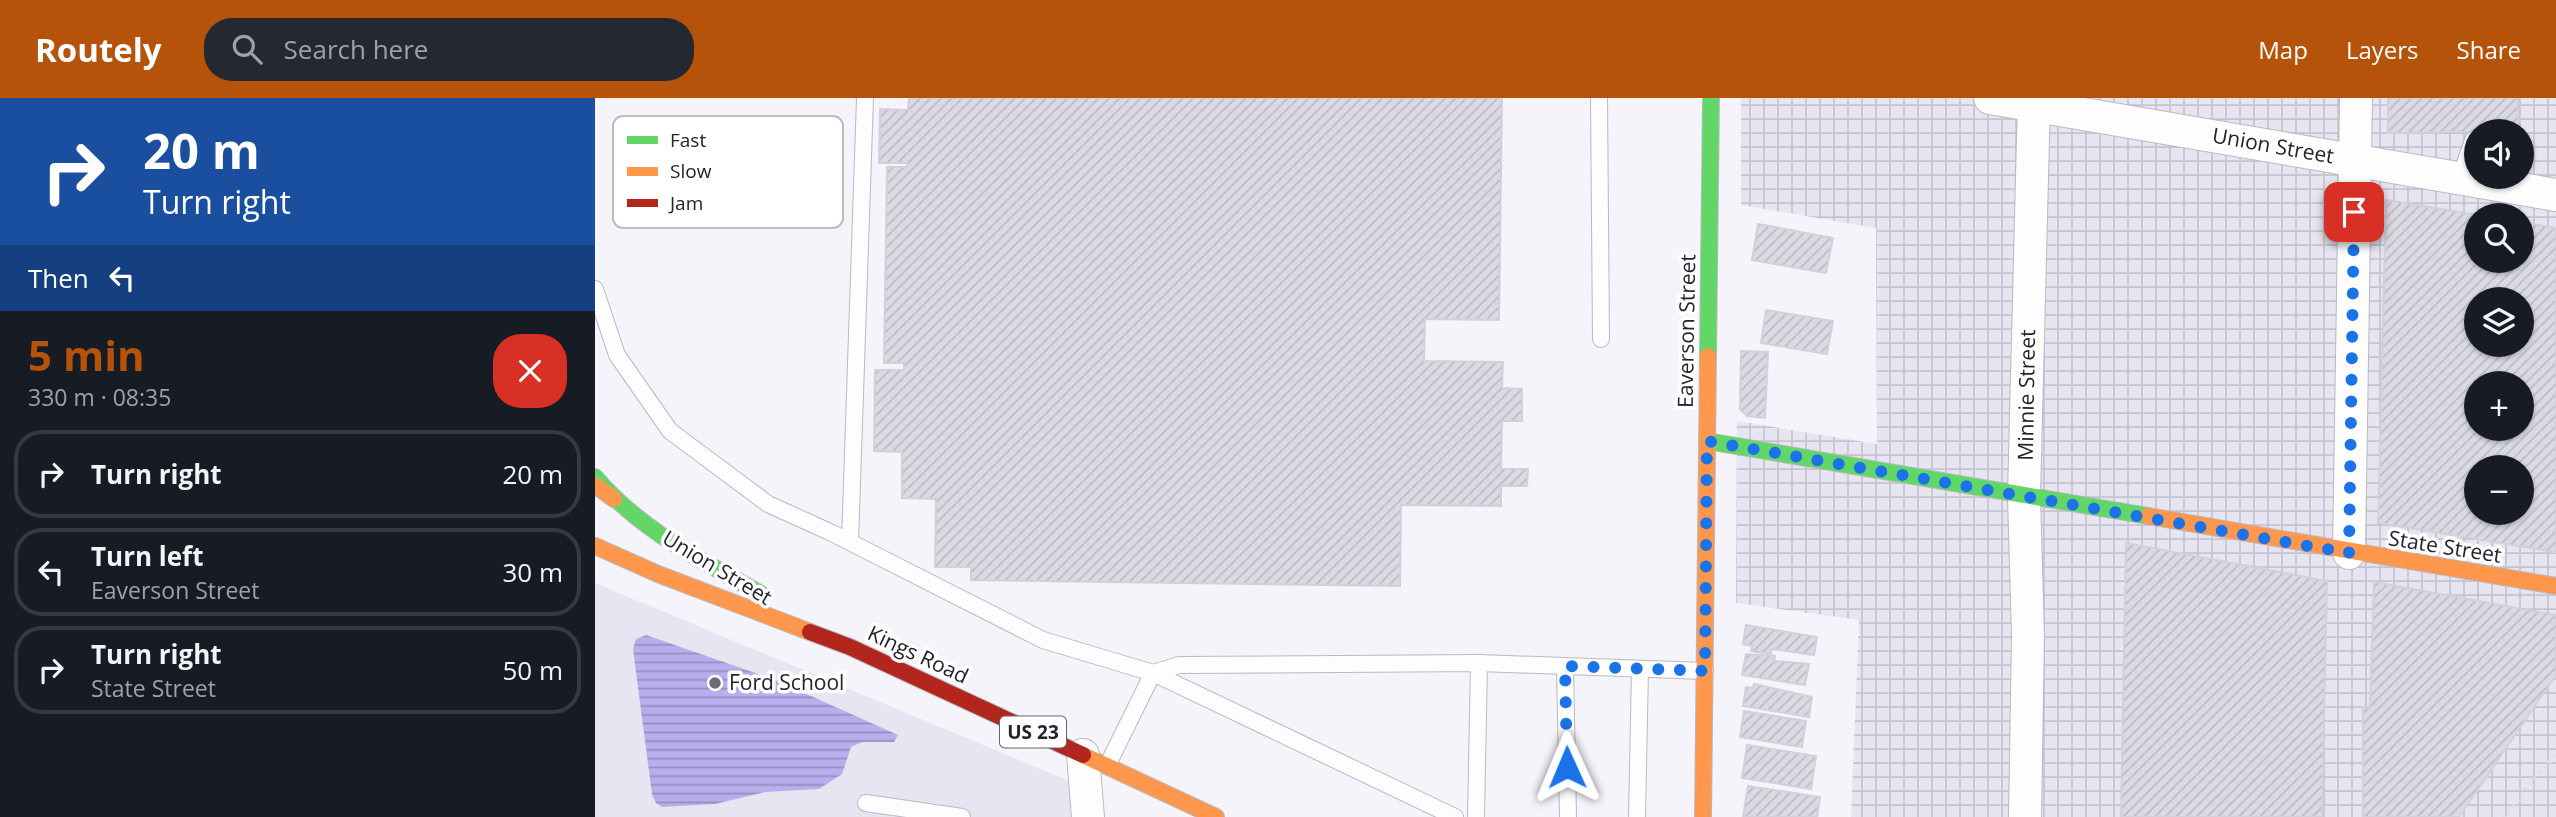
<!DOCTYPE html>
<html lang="en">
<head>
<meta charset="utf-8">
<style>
  :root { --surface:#171b24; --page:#242831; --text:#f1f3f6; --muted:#9ea1a6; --line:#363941; --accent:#b45309 }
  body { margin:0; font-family:"Open Sans",sans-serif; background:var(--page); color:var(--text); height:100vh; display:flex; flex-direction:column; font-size:26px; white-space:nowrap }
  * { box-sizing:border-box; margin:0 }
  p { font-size:23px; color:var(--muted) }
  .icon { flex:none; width:38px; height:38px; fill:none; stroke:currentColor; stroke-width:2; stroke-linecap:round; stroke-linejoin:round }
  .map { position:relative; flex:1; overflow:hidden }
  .panel { display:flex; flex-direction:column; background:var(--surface); width:595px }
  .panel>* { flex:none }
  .top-card { background:#1a4fa0; color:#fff; overflow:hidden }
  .buttons { position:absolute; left:1869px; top:21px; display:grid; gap:14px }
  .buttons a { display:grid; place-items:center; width:70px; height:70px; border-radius:50%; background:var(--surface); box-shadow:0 2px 5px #0004; font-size:35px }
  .pin { position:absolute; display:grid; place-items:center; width:60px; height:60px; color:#fff; margin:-30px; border-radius:14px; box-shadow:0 4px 10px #0006 }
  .me { position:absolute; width:77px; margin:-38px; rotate:359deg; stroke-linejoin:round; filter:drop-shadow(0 0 5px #0008) }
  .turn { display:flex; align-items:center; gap:24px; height:147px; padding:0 28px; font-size:32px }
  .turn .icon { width:91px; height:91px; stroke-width:2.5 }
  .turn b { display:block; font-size:49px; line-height:60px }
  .then { display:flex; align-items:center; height:66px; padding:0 28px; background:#0003; gap:14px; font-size:26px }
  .round { display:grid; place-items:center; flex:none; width:74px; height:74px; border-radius:28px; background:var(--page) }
  .head { display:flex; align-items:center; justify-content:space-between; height:119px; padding:0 28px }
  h1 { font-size:42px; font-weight:700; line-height:52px; color:var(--accent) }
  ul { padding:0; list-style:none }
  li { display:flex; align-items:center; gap:21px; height:88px; margin:0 14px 10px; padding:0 14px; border:4px solid var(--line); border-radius:28px }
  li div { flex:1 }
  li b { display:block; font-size:26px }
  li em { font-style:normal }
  header { display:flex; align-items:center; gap:42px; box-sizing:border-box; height:98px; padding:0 35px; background:var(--accent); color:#fff }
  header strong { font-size:33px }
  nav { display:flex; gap:38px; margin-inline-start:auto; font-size:24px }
  .search { width:490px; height:63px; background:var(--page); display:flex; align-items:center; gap:18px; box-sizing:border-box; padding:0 24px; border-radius:28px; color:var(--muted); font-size:26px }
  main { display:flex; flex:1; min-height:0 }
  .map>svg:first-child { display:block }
  .built { fill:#e6e5f1 }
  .industrial { fill:url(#industrial-grid); fill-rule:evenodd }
  .water { fill:url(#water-rules) }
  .building { fill:url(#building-hatch); stroke:#d2d1da; stroke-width:2; fill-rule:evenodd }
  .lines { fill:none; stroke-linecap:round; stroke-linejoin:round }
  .lane-casing { stroke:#bab9c2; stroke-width:18 }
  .street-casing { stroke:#bab9c2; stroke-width:34 }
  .fast-casing { stroke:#bab9c2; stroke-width:18 }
  .slow-casing { stroke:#bab9c2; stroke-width:18 }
  .jam-casing { stroke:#bab9c2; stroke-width:18 }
  .path { stroke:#dfdfe1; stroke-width:4.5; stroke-dasharray:2 5; stroke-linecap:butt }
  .lane { stroke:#fdfdfe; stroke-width:16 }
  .street { stroke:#fdfdfe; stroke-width:32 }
  .fast { stroke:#63d668; stroke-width:16 }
  .slow { stroke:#ff974d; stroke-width:16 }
  .jam { stroke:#b3261e; stroke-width:16 }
  .route { stroke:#1a73e8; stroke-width:12; stroke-dasharray:0 21.6 }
  .poi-dot { fill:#6d6c75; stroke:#fff; stroke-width:2.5 }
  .labels { text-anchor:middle; stroke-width:7; stroke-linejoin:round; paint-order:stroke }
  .shield { fill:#fff; stroke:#66646d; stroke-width:2 }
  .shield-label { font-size:19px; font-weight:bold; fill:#24222e }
  .street-label { font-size:21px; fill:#24222e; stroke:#fff }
  .poi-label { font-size:21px; fill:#24222e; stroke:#fff; text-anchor:start }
  .key { fill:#fff; stroke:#bdbdc0; stroke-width:2 }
  .key-label { font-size:19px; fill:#24222e }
</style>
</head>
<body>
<header>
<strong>Routely</strong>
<div class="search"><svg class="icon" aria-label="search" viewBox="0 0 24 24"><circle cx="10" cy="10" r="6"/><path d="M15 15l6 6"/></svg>Search here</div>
<nav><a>Map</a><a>Layers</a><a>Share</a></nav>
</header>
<main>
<section class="panel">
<div class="top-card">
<div class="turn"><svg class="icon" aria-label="right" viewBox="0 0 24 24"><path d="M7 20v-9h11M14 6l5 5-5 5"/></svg><div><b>20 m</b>Turn right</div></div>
<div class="then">Then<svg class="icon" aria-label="left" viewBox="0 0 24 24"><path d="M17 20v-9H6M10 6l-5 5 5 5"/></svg></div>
</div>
<div class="head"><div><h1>5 min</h1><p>330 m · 08:35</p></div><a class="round" style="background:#d93025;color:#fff"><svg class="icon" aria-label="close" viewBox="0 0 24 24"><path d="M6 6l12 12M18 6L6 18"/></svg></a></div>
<ul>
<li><svg class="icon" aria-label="right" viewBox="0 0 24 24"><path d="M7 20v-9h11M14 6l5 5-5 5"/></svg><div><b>Turn right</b></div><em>20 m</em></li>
<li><svg class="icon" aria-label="left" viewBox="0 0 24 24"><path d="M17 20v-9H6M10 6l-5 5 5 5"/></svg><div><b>Turn left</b><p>Eaverson Street</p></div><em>30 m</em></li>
<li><svg class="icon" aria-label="right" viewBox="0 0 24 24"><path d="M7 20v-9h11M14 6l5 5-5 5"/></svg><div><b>Turn right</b><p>State Street</p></div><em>50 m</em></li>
</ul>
</section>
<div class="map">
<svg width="1961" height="719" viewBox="0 0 1961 719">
  <defs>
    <pattern id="industrial-grid" width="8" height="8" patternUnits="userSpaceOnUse" patternTransform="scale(1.75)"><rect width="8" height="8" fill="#e6e5f1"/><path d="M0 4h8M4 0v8" fill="none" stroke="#c5c4cf"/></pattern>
    <pattern id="water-rules" width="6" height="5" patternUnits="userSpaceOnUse" patternTransform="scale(1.75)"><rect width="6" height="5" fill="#b9aded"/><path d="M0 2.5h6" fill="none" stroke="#968cc0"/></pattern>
    <pattern id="building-hatch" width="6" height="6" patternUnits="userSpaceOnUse" patternTransform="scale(1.75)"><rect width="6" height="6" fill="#dbdae3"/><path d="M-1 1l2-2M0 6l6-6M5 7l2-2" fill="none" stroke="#bcbbc3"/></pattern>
  </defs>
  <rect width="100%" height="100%" fill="#f4f4fa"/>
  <!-- built -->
  <polygon class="built" points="0,485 479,685 481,719 0,719"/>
  <!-- industrial -->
  <path class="industrial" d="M 1146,0 L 1961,0 L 1961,719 L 1256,719 L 1264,522 L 1141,505 L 1142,323 L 1282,346 L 1281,130 L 1146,107 ZM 1881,33 L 1927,33 L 1927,79 L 1881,79 ZM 1881,117 L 1927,117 L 1927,163 L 1881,163 ZM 1881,201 L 1927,201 L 1927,247 L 1881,247 ZM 1881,285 L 1927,285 L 1927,331 L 1881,331 ZM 1881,369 L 1927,369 L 1927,415 L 1881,415 Z"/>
  <!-- water -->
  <polygon class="water" points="51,537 178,581 303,637 299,644 267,644 256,649 247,676 224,691 170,694 120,706 67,709 61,705 57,696 38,551 41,541"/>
  <!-- building -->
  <g class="building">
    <polygon points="314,0 907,0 904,222 830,221 829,263 908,264 907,290 927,291 927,323 907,323 906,371 933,371 932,388 906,388 906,408 806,407 805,488 376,482 376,469 340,469 341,401 307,400 307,354 279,353 280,272 309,272 309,265 289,265 292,69 312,69 312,65 284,65 285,11 313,12"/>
    <polygon points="1793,0 1923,0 1923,33 1793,35"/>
    <path d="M 1791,102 L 1883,117 L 1881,163 L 1927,163 L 1927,124 L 1961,130 L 1961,454 L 1783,425 ZM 1881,201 L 1927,201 L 1927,247 L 1881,247 ZM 1881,285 L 1927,285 L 1927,331 L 1881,331 ZM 1881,369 L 1927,369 L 1927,415 L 1881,415 Z"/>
    <polygon points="1163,126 1238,140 1231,175 1157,162"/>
    <polygon points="1171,212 1238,223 1232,256 1166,245"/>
    <polygon points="1146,253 1173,254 1170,320 1152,318 1145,311"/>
    <polygon points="1531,445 1732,483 1727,719 1526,719"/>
    <polygon points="1779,484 1961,517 1961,577 1864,719 1768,719 1768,610 1775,610"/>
    <polygon points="1151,527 1222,539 1219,557 1177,551 1176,556 1156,553 1157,548 1148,546"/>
    <polygon points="1151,556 1180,558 1179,563 1214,566 1210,587 1147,577"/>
    <polygon points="1159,586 1217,599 1214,619 1148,608 1151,589 1158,590"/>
    <polygon points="1149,613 1211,623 1207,649 1145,639"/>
    <polygon points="1152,647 1221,658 1216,691 1147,680"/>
    <polygon points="1153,688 1225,699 1222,719 1148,719"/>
  </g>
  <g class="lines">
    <!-- lane casing -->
    <g class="lane-casing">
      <g id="lane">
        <polyline points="1004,0 1006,241"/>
        <polyline points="1865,80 1878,42"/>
        <polyline points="0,191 22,257 75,333 173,406 237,435 448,542 558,575 860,719"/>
        <polyline points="255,444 270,0"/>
        <polyline points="884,565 1110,573"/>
        <polyline points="970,568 973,719"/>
        <polyline points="512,668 558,575 584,567 884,565 881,719"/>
        <polyline points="271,705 367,719"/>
        <polyline points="1042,719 1045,571"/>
      </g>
    </g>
    <!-- street casing -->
    <g class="street-casing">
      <g id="street">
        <polyline points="1395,0 1961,97"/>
        <polyline points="1754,455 1761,0"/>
        <polyline points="488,657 493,719"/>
        <polyline points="1430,719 1433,538 1429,398 1439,0"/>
      </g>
    </g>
    <!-- fast casing -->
    <g class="fast-casing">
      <g id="fast">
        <polyline points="1113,258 1116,0"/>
        <polyline points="1112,343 1553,418"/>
        <path d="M 0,379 C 45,432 106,462 166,496"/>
      </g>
    </g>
    <!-- slow casing -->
    <g class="slow-casing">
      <g id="slow">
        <polyline points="0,387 19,401"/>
        <polyline points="1553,418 1961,488"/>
        <polyline points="0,448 63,476 215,534"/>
        <polyline points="488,657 621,719"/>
        <polyline points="1108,719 1113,258"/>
      </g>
    </g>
    <!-- jam casing -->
    <g class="jam-casing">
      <polyline id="jam" points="215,534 255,549 488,657"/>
    </g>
    <!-- path -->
    <polyline class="path" points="1909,719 1961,655"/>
    <!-- lane -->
    <use href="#lane" class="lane"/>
    <!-- street -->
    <use href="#street" class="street"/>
    <!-- fast -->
    <use href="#fast" class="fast"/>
    <!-- slow -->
    <use href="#slow" class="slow"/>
    <!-- jam -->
    <use href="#jam" class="jam"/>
  </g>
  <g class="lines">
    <!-- route -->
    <polyline class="route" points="972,669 970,568 1110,573 1112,343 1754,455 1759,114"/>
  </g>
  <!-- markers -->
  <circle class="poi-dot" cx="120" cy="585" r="7"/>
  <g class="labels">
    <!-- shield labels -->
    <rect class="shield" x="405" y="618.5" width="66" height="31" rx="5"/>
    <g class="shield-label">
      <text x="438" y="641">US 23</text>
    </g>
    <!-- street labels -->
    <g class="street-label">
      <text transform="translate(1678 48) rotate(10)" y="7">Union Street</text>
      <text transform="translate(1092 233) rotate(-89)" y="7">Eaverson Street</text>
      <text transform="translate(1432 297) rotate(-89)" y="7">Minnie Street</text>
      <text transform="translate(1850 449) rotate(9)" y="7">State Street</text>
      <text transform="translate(122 470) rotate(31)" y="7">Union Street</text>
      <text transform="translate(323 557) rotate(25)" y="7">Kings Road</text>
    </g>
    <!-- poi labels -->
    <g class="poi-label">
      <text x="134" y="592">Ford School</text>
    </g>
  </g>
  <!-- legend -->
  <rect x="18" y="18" width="230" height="112" rx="10" class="key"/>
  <rect x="32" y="38" width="31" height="8" fill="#63d668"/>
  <rect x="32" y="69" width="31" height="9" fill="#ff974d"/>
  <rect x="32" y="101" width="31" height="8" fill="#b3261e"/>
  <g class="key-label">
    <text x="75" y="49">Fast</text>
    <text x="75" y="80">Slow</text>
    <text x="75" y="112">Jam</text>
  </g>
</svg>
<div class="buttons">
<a><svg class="icon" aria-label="sound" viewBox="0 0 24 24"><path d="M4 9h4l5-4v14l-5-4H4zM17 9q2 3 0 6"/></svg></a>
<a><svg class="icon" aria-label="search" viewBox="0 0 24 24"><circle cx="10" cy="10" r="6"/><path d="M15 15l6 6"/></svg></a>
<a><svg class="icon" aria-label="layers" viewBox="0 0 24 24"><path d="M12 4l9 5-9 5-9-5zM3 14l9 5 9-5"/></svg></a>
<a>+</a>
<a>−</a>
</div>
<div class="pin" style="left:1759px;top:114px;background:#d93025"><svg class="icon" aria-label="arrive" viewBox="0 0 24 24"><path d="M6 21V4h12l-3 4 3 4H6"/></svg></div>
<svg class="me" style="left:972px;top:669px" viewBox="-20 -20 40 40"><path d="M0-17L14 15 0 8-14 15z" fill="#1a73e8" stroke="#fff" stroke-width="4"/></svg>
</div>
</main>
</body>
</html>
